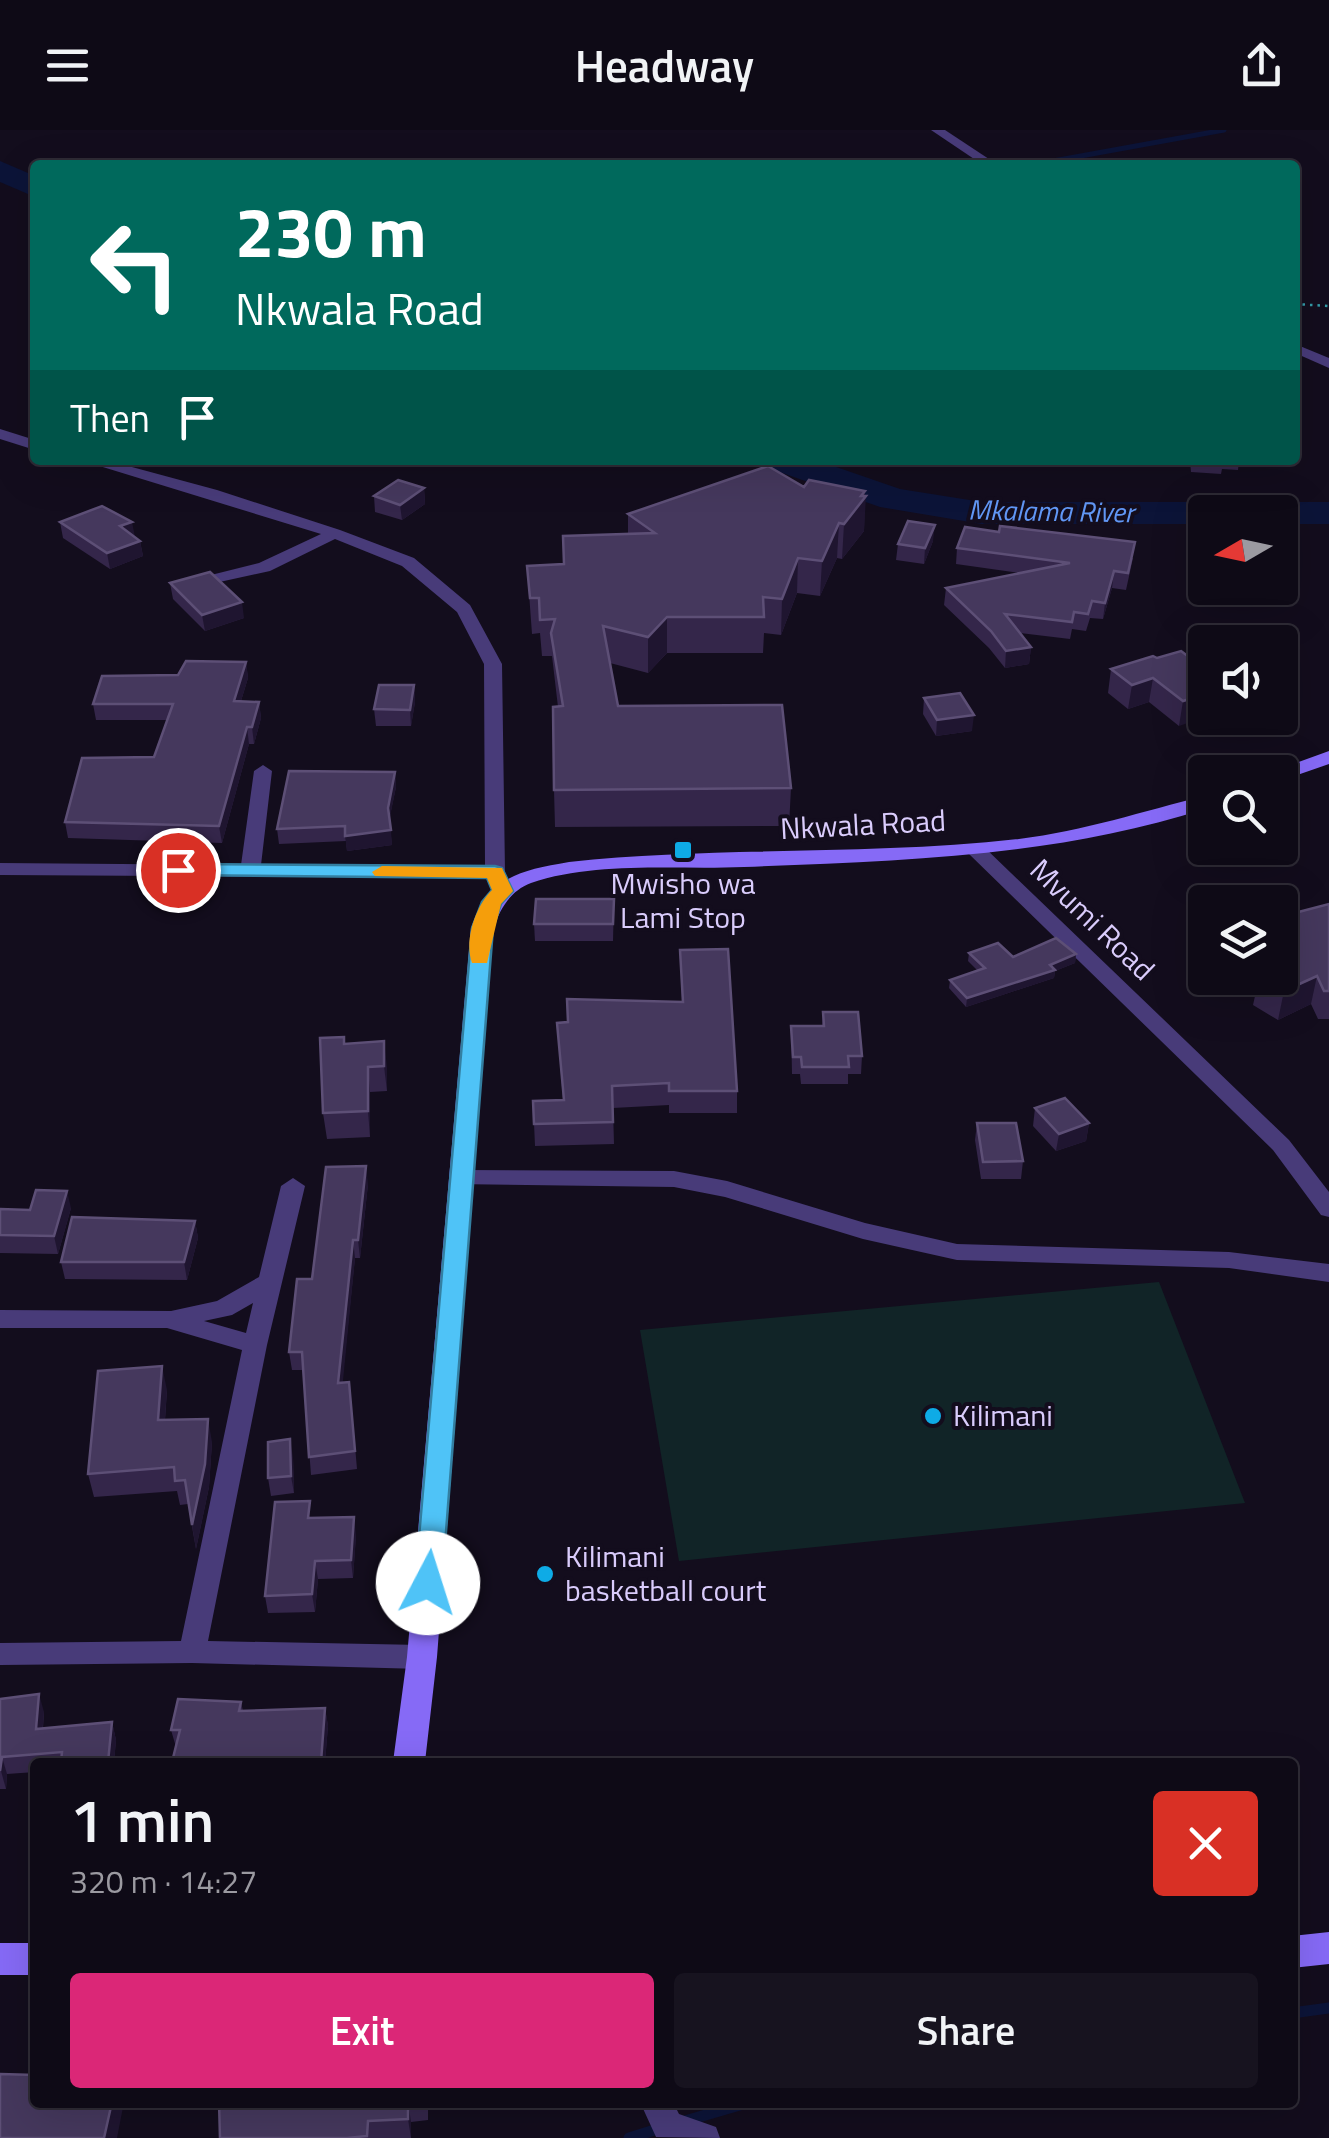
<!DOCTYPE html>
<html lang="en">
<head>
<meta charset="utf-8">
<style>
  :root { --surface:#0e0a16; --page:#17131f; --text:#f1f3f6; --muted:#9b9aa1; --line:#2e2b35; --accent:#db2777 }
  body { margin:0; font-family:"Titillium Web",sans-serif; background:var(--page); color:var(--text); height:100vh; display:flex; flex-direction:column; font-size:38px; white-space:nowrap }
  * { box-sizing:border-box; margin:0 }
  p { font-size:32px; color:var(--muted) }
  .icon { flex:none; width:55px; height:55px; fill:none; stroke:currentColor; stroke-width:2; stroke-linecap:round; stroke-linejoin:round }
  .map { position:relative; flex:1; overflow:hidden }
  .sheet { position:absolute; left:30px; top:1628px; width:1268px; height:350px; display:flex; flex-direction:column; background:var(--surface); border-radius:10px; box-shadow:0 10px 40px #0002,0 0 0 2px var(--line) }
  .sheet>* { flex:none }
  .guide { position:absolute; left:30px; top:30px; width:1270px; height:305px; border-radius:10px; box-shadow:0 10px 40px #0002,0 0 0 2px var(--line); background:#00695c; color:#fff; overflow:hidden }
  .needle { width:65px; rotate:261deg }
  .fabs { position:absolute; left:1188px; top:365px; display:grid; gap:20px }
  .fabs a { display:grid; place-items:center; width:110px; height:110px; border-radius:10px; background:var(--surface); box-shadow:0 10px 40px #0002,0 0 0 2px var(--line); font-size:50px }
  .pin { position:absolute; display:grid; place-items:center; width:85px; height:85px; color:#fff; margin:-42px; border:5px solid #fff; border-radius:50%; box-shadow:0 2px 10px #0007 }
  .me { position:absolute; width:110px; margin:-55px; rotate:5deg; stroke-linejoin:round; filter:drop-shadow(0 0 8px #0008) }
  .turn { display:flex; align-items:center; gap:35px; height:210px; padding:0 40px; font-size:45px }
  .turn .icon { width:130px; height:130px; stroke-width:2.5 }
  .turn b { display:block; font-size:70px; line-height:85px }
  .then { display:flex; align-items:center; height:95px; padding:0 40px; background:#0003; gap:20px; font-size:38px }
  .round { display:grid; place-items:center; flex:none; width:105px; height:105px; border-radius:10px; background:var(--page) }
  .overview { display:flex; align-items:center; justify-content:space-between; height:170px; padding:0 40px }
  h1 { font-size:60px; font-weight:600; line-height:75px }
  .action { display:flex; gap:20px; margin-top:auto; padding:20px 40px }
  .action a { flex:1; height:115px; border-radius:10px; background:var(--accent); color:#fff; font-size:40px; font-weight:600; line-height:115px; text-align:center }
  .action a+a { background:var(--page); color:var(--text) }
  header { display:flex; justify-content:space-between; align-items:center; height:130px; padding:0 40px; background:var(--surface); font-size:45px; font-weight:600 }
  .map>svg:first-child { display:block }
  .green { fill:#112427 }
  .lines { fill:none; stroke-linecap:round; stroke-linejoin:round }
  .stream-far1 { stroke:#0c1438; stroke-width:5 }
  .stream { stroke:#0c1438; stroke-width:11 }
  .river { fill:#0c1438; fill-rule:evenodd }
  .path { stroke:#349ba8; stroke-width:2.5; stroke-dasharray:2.5 5; stroke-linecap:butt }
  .street { fill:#483b79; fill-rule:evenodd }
  .secondary { fill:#866af6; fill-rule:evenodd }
  .wall { fill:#34264a }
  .shaded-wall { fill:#1f1530 }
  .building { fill:#45385d; stroke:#5d4f76; stroke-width:2.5 }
  .route { fill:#4fc3f7; stroke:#337fa1; stroke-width:2.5 }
  .slow { fill:#f59e0b }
  .poi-dot { fill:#0eabe6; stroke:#130d1d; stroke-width:4 }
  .labels { text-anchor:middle; stroke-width:8; stroke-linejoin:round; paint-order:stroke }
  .far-water-label { font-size:28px; font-style:italic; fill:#6197f5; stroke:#130d1d }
  .street-label { font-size:30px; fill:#daccfc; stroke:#130d1d }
  .poi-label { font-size:30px; fill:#daccfc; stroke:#130d1d; text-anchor:start }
</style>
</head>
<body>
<header><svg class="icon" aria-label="menu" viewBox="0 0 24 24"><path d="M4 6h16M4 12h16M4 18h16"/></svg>Headway<svg class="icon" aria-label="share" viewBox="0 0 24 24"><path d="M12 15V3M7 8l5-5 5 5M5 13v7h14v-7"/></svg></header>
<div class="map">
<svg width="1329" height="2008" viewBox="0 0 1329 2008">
  <rect width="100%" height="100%" fill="#130d1d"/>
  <!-- green -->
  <polygon class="green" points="1159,1152 1245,1373 679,1431 640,1200"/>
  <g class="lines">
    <!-- stream-far1 -->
    <polyline class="stream-far1" points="1031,35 1224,0"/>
    <!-- stream -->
    <g class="stream">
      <polyline points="1292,1883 1329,1878"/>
      <polyline points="685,1991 750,1972"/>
      <polyline points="629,2008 661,1998"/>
    </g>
    <!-- river -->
    <g class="river">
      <polygon points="0,31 35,46 35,67 0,52"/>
      <polygon points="763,330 816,330 900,359 982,372 1329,372 1329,394 1280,394 1280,382 1205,382 1205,394 982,394 880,377 768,338"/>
    </g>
    <!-- path -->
    <polyline class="path" points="1295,174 1329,176"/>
    <!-- street -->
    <g class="street">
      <polygon points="931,0 945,0 998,35 983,35"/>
      <polygon points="1295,214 1329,228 1329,238 1295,223"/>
      <polygon points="0,299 35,310 35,320 0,309"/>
      <polygon points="80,330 106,330 217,360 340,400 414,428 470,475 502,534 505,742 513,761 510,765 496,765 488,748 0,745 0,733 241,735 254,641 263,635 272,641 261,735 485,736 484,534 457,482 402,436 335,409 270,441 183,460 183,452 259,433 321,404"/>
      <polygon points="976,714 983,716 1289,1010 1329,1062 1329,1087 1321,1085 1273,1020 969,724 966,720"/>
      <polygon points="461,1040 674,1041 727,1051 865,1093 957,1114 1229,1122 1329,1134 1329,1152 1229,1138 957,1130 863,1109 725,1067 674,1057 453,1054 450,1048 453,1042"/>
      <path d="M 293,1048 L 305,1056 L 267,1215 L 208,1511 L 422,1515 L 432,1519 L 436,1527 L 432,1535 L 422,1539 L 192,1533 L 0,1535 L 0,1513 L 181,1511 L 242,1220 L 167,1198 L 0,1198 L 0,1180 L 171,1181 L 217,1171 L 259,1147 L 281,1056 ZM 253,1173 L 246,1203 L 204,1191 L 232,1185 Z"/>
      <polygon points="640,1972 673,1972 679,1984 716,1997 720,2008 656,2007"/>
    </g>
    <!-- secondary -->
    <g class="secondary">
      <polygon points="1329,621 1329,634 1280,651 1280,642 1271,642"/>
      <path d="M 1205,666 L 1205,679 C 1054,727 901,731 744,737 C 676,740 596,731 531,753 C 510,761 501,778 493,798 L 437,1527 L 425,1632 L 393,1632 L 407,1527 L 471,798 C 491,746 518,741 569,732 C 718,716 870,726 1019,709 C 1084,701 1143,681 1205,666 Z"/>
      <polygon points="1329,1802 1329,1834 1292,1838 1292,1806"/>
      <rect x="0" y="1813" width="35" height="32"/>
    </g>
  </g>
  <!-- wall -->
  <g class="wall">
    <polygon points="1190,330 1239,330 1238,340 1222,339 1221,344 1191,342"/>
    <polygon points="804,357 865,361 864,401 842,429 837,428 820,466 797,463 781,505 764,503 763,523 667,523 648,543 610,533 618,576 791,658 789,696 555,697 554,660 558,577 552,526 542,526 540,503 532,504 527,436 564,434 628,404 628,384"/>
    <polygon points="424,358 425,374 402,390 375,382 374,366"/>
    <polygon points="60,392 135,407 140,411 143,426 110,439 63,408"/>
    <polygon points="933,411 924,434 896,430 898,414"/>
    <polygon points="957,418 1133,428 1126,460 1112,458 1103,489 1090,488 1086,501 1072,499 1070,509 1020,503 1031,517 1029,534 1005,538 989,518 944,475 946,458 1020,443 956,434"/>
    <polygon points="170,453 244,488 205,501 173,469"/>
    <polygon points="1157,528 1205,539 1179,596 1149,572 1128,579 1108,563 1111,539"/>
    <polygon points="246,532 248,548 241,571 259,572 261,588 254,614 249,614 222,713 68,708 65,692 154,627 167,590 96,590 93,574 178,545"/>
    <polygon points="414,555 415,572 411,596 376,596 374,579"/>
    <polygon points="924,568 972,601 936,606 923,584"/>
    <polygon points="395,642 396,657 389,690 392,715 347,721 346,711 279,714 277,699"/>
    <polygon points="614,769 613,811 535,811 534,794"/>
    <polygon points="1329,774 1329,889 1318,889 1311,874 1278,890 1253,875 1259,848 1280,848 1280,793"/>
    <polygon points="680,820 737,961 737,983 669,983 669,975 613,978 614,1014 535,1016 533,971 563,971 557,893 567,892 567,869 682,872"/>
    <polygon points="969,823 1013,827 1076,824 1075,833 1055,841 1054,848 966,877 949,858 950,850 978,841 968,831"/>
    <polygon points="823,882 862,926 861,944 848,944 848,954 801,954 800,944 792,944 791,896 822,896"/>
    <polygon points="344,907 345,914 387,937 387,961 370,962 370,1007 327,1009 323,983"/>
    <polygon points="1035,978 1089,993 1086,1011 1056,1021 1033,996"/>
    <polygon points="977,993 1023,1031 1021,1049 981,1049 975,1010"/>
    <polygon points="368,1054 360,1128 355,1128 342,1253 351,1270 357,1339 311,1345 303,1240 292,1240 289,1222 312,1149"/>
    <polygon points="71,1078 58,1124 0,1123 0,1079 30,1080"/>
    <polygon points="195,1091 198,1108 187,1150 65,1149 61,1132"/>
    <polygon points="167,1260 165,1290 212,1312 209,1357 196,1419 188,1374 180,1375 177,1361 94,1367 88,1344"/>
    <polygon points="293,1327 294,1363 271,1366 268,1348"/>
    <polygon points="313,1388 356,1405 353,1448 318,1449 315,1482 268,1483 265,1466"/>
    <polygon points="0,1569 44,1582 43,1598 112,1592 116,1610 114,1632 35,1632 35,1642 7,1644 6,1659 0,1659"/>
    <polygon points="241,1572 243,1581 325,1578 328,1596 325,1632 172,1632 176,1617 171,1600"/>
    <polygon points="219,1972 428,1972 428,1990 411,1992 411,2008 220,2008"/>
  </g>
  <!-- shaded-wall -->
  <g class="shaded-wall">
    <polygon points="424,358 425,374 402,390 400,375"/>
    <polygon points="865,361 864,368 866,366 864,401 842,429 844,394"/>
    <polygon points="132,392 135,407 120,396"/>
    <polygon points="839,393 837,428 820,466 822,431"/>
    <polygon points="935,395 933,411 924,434 925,418"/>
    <polygon points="140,411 143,426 110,439 107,423"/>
    <polygon points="798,428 797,463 781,505 782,469"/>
    <polygon points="1114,441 1112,458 1103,489 1105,473"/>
    <polygon points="242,472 244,488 205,501 202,485"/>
    <polygon points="667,487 667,523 648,543 648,507"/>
    <polygon points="1031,517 1029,534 1005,538 1006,521"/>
    <polygon points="246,532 248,548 236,587 234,571"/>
    <polygon points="1153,548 1149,572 1128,579 1132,555"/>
    <polygon points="414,555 415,572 411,596 410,580"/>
    <polygon points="1205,564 1205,587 1179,596 1183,571"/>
    <polygon points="259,572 261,588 254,614 252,597"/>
    <polygon points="974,585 972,601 936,606 937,590"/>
    <polygon points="247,597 249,614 222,713 219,696"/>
    <polygon points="395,642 396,657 389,692 388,678"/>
    <polygon points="391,700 392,715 347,721 345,706"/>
    <polygon points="1076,824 1075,833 1055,841 1054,848 966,877 967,868"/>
    <polygon points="1317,846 1311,874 1278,890 1284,861"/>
    <polygon points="384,911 387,937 387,961 384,936"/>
    <polygon points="368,937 370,962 370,1007 368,981"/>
    <polygon points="1089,993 1086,1011 1056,1021 1059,1004"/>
    <polygon points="366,1036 368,1054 360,1128 358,1110"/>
    <polygon points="67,1061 71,1078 58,1124 54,1106"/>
    <polygon points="195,1091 198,1108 187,1150 184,1132"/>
    <polygon points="353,1110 355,1128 341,1271 338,1253"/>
    <polygon points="162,1236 167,1260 163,1314 158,1290"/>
    <polygon points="208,1289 212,1312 209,1357 196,1419 192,1395"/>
    <polygon points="290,1309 293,1327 294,1363 291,1346"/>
    <polygon points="354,1387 356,1405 353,1448 351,1430"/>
    <polygon points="315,1431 318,1449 315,1482 312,1464"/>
    <polygon points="39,1564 44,1582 41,1616 36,1599"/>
    <polygon points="325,1578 328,1596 325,1632 321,1632"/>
    <polygon points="112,1592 116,1610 114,1632 108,1632"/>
    <polygon points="2,1627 7,1644 6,1659 1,1641"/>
    <polygon points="112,1972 124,1972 117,2008 104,2008"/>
    <polygon points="408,1972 411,1992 411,2008 408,1989"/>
  </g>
  <!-- building -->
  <g class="building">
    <polygon points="768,336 804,357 809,350 865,361 861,366 866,366 844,394 839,393 822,431 798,428 782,469 763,467 764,487 667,487 648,507 603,496 618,576 782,575 791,658 554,660 553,577 563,576 551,503 555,489 540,490 539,468 530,468 527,436 564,434 563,406 655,403 628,384"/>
    <polygon points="398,350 424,358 400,375 374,366"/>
    <polygon points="102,376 132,392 120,396 140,411 107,423 60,392"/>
    <polygon points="908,391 935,395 925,418 898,414"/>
    <polygon points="1000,396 1135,412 1128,443 1114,441 1105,473 1092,471 1088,484 1074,482 1072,492 1005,484 1031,517 1006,521 991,501 946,458 1070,433 957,418 965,397 999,402"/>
    <polygon points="210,442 242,472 202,485 170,453"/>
    <polygon points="1181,521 1205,539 1205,564 1183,571 1153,548 1132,555 1111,539 1153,526 1157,528"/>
    <polygon points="186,531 246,532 234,571 259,572 252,597 247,597 219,696 65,692 82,628 154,627 173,574 93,574 102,546 178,545"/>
    <polygon points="379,555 414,555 410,580 374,579"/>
    <polygon points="960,563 974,585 937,590 924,568"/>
    <polygon points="289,641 395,642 388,678 391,700 345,706 345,696 277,699"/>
    <polygon points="536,769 614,769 613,794 534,794"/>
    <polygon points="1329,774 1329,861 1324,861 1317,846 1284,861 1261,848 1280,848 1280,832 1285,828 1280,819 1280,793 1291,784"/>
    <polygon points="1056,808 1076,824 1050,835 1055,840 967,868 950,850 985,838 969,823 998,813 1013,827"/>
    <polygon points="728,819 737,961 669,961 669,953 612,956 613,992 534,994 533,971 564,970 557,893 568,892 567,869 683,872 680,820"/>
    <polygon points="823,882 858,882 862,926 848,926 849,937 802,937 801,927 793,927 791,896 824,896"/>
    <polygon points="344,907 344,914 384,911 384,936 368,937 368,981 323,983 320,908"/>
    <polygon points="1065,968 1089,993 1059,1004 1035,978"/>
    <polygon points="977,993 1016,993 1023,1031 983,1032"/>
    <polygon points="366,1036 358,1110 353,1110 338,1253 349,1252 355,1321 309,1327 302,1222 289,1222 297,1149 312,1149 326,1037"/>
    <polygon points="36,1060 67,1061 54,1106 0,1105 0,1079 30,1080"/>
    <polygon points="72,1087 195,1091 184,1132 61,1132"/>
    <polygon points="162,1236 158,1290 208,1289 205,1334 192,1395 185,1350 175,1351 174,1337 88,1344 98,1241"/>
    <polygon points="290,1309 291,1346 268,1348 268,1312"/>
    <polygon points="310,1371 308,1388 354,1387 351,1430 315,1431 312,1464 265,1466 275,1372"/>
    <polygon points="39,1564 36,1599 112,1592 108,1632 61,1632 62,1622 2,1627 0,1641 0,1569"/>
    <polygon points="178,1569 241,1572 239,1581 325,1578 321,1632 172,1632 180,1600 171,1600"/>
    <polygon points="0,1944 35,1945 35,1972 112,1972 104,2008 0,2008"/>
    <polygon points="219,1972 408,1972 408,1989 368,1991 367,2006 347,2008 220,2008"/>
  </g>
  <!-- route -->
  <polygon class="route" points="178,734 495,736 502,738 513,761 501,774 493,798 442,1453 438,1461 428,1464 419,1461 415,1453 472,798 482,772 492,760 487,748 171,745 168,740"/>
  <!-- slow -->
  <path class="slow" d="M 382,736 L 502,738 L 513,761 L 501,774 L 487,833 L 472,833 C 464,811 475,777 492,760 L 487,748 L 375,746 L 372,742 Z"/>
  <!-- markers -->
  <g class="poi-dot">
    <rect x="673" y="710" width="20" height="20" rx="5"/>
    <circle cx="933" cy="1286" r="10"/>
    <circle cx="545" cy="1444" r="10"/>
  </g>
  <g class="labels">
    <!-- far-water labels -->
    <g class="far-water-label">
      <text transform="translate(1051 381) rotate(1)" y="10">Mkalama River</text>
    </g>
    <!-- street labels -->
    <g class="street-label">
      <text transform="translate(863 695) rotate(-3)" y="10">Nkwala Road</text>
      <text transform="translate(1092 790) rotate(44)" y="10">Mvumi Road</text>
    </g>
    <!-- poi labels -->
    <g class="poi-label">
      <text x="683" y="764" text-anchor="middle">Mwisho wa<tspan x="683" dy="34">Lami Stop</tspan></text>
      <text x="953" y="1296">Kilimani</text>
      <text x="565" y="1437">Kilimani<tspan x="565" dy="34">basketball court</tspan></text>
    </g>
  </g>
</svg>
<div class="fabs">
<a><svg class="needle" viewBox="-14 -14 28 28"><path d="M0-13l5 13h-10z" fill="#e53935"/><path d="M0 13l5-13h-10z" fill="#9b9aa1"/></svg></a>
<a><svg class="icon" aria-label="sound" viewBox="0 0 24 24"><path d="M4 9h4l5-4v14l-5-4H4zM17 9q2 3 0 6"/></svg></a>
<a><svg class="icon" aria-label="search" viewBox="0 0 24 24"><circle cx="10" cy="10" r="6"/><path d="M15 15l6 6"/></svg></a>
<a><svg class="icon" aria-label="layers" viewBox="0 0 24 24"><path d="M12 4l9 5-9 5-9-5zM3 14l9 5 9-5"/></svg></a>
</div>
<div class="pin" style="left:178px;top:740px;background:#d93025"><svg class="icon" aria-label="arrive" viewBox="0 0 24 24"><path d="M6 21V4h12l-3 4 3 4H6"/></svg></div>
<svg class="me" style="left:428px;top:1453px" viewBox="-20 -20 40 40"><circle r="19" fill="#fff"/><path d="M0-13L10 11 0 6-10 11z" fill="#4fc3f7"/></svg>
<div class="guide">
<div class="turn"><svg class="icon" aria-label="left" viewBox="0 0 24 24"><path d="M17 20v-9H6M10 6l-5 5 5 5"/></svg><div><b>230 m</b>Nkwala Road</div></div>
<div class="then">Then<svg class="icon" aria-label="arrive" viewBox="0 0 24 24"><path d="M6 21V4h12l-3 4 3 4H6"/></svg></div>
</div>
<section class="sheet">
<div class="overview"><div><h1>1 min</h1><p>320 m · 14:27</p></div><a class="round" style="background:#d93025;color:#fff"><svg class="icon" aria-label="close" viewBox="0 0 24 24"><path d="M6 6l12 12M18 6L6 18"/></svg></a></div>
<div class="action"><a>Exit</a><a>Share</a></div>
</section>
</div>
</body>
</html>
